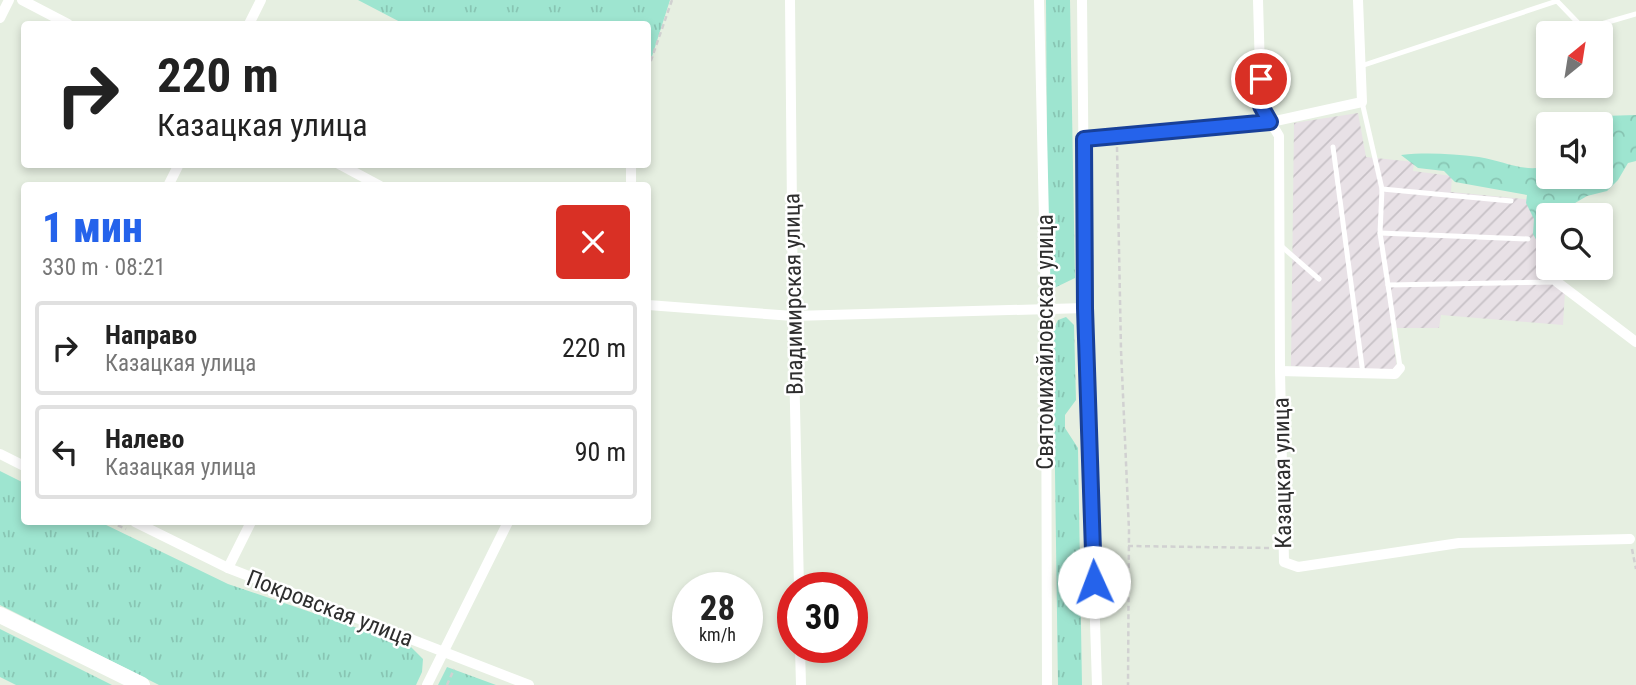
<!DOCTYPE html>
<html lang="ru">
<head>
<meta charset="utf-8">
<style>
  :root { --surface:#fff; --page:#f2f2f2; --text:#222; --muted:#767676; --line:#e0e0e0; --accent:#2563eb }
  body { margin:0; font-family:"Roboto Condensed",sans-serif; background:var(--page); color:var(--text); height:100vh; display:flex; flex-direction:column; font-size:26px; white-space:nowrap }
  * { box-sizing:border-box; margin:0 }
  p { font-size:23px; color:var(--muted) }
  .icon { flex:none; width:38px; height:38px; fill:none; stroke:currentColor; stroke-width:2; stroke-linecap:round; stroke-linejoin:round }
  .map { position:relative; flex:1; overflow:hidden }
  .side { position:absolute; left:21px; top:182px; width:630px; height:343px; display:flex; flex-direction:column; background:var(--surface); border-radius:7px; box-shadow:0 4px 10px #0003 }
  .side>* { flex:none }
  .guide { position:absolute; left:21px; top:21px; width:630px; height:147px; border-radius:7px; box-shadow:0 4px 10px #0003; background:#fff; color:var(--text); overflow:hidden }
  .needle { width:46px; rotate:30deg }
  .tools { position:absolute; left:1536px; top:21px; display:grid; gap:14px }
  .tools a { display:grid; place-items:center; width:77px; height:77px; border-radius:7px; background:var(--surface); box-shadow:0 4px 10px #0003; font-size:35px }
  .speed { position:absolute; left:672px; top:572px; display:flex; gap:14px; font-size:35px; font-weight:700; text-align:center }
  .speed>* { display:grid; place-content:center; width:91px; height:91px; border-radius:50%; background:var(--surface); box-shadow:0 4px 10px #0003; line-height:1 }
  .speed small { font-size:18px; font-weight:400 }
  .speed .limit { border:10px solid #d22; background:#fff; color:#111 }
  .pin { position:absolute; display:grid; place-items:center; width:60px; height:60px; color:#fff; margin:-30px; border:4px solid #fff; border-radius:50%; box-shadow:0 2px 7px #0007 }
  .me { position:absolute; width:77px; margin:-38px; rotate:358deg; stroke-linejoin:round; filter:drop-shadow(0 0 5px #0008) }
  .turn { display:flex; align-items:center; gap:24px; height:147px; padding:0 21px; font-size:32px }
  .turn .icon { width:91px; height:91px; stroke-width:2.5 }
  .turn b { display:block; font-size:49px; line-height:60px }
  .round { display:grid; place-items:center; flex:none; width:74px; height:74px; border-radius:7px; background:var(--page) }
  .summary { display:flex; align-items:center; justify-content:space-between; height:119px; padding:0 21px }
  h1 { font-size:42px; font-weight:800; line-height:52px; color:var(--accent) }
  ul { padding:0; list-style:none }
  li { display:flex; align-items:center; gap:21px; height:94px; margin:0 14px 10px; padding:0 7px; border:4px solid var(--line); border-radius:7px }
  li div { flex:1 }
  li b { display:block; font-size:26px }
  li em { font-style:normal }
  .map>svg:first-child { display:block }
  .industrial { fill:url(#industrial-furrows) }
  .grass { fill:url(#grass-tufts) }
  .forest { fill:url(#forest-crowns) }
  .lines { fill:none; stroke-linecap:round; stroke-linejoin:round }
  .path { stroke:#d1d1d1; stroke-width:2.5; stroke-dasharray:5 3.5; stroke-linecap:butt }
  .lane { stroke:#fff; stroke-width:5 }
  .street { stroke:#fff; stroke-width:10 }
  .secondary { stroke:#fff; stroke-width:16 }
  .route-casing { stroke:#184099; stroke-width:18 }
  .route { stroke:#2563eb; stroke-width:12 }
  .labels { text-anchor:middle; stroke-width:5; stroke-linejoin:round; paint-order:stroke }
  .street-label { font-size:23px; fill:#2e2e2e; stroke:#fff }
</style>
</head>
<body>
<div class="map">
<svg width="1636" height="685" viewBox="0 0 1636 685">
  <defs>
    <pattern id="industrial-furrows" width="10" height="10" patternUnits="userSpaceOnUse" patternTransform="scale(1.75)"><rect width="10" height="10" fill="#e8e1e6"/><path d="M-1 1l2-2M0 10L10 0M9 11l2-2" fill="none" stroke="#c7c1c6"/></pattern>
    <pattern id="grass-tufts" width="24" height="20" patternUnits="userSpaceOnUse" patternTransform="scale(1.75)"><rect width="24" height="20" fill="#9ee5d0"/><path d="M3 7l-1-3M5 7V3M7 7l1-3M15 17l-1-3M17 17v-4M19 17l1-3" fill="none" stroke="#88c5b3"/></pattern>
    <pattern id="forest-crowns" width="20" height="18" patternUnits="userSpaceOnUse" patternTransform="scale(1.75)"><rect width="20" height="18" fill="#9ee5d0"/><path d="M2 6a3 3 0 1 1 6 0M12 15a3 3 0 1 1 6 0" fill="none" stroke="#88c5b3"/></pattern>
  </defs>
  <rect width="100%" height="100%" fill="#e6efe1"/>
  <!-- industrial -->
  <polygon class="industrial" points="1358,113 1366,157 1414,162 1413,171 1452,176 1451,192 1533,200 1549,255 1549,268 1555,268 1565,291 1563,325 1441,315 1439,328 1391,328 1397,367 1391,372 1291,366 1294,123"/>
  <!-- grass -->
  <g class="grass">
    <polygon points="358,0 670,0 648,69 648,24 404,24"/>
    <polygon points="1046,0 1070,0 1075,278 1048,291"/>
    <polygon points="1066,317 1074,325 1076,400 1065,415 1065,428 1078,448 1082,685 1058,685 1053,330 1058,320"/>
    <polygon points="0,471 24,483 24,522 100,522 228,584 410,646 423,659 422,672 416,685 159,685 0,605"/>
    <polygon points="0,629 112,685 16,685 0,677"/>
    <polygon points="447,667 496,685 438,685"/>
  </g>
  <!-- forest -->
  <path class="forest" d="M 1636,115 L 1636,161 L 1628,163 L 1618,180 L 1607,191 L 1587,196 L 1570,206 L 1561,215 L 1549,215 L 1549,251 L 1544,254 L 1533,234 L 1534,219 L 1526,203 L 1527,195 L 1455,182 L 1444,171 L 1418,168 L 1401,155 C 1427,152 1452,154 1479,157 C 1505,161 1522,173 1549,166 L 1549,177 L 1601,177 L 1601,124 L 1586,124 L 1603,116 Z"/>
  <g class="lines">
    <!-- path -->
    <g class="path">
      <polyline points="648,69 672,0"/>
      <polyline points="1117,147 1121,350 1129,530 1128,685"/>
      <polyline points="110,522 126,529"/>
      <polyline points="1128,546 1272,548"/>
      <polyline points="1632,549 1636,569"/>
      <polyline points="447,685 454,669"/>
    </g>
    <!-- lane -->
    <g class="lane">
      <polyline points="1361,66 1557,1 1584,29 1636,14"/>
      <polyline points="1362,102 1382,189 1380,233 1388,285"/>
      <polyline points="1333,147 1363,374"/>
      <polyline points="1382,189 1511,201"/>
      <polyline points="1380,233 1528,239"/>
      <polyline points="1280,245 1319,279"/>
      <polyline points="1400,367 1388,285 1557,282"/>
    </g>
    <!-- street -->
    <g class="street">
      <polyline points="22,0 68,24"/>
      <polyline points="790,0 793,316 799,588"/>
      <polyline points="1039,0 1046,308 1047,685"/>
      <polyline points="1082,0 1085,308 1097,685"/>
      <polyline points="1258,0 1261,106 1279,136 1280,371 1284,562 1298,567 1459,543 1630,539"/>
      <polyline points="0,18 9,0"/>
      <polyline points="249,24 261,0"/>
      <polyline points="1084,140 1271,122 1362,102 1358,0"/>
      <polyline points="339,164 380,186"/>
      <polyline points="631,164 631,186"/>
      <polyline points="168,186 179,164"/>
      <polyline points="1557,282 1636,342"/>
      <polyline points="648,305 793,316 1085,308"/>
      <polyline points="1280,371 1395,374 1400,368"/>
      <polyline points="0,454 24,466"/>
      <polyline points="135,522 228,568 529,685"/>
      <polyline points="228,568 251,522"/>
      <polyline points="800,648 801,685"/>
      <polyline points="427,685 508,522"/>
    </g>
    <!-- secondary -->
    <polyline class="secondary" points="0,615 142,685"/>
  </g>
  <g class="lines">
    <!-- route casing -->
    <g class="route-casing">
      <polyline id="route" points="1094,582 1085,308 1084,139 1270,122 1261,106 1261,79"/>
    </g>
    <!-- route -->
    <use href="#route" class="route"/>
  </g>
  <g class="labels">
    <!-- street labels -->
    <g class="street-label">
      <text transform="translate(793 294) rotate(-91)" y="8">Владимирская улица</text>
      <text transform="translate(1045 342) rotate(-90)" y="8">Святомихайловская улица</text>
      <text transform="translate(1282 473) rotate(-91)" y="8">Казацкая улица</text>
      <text transform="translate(330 608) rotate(21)" y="8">Покровская улица</text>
    </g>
  </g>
</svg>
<div class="tools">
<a><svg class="needle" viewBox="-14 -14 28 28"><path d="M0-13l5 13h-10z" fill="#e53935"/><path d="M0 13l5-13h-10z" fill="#767676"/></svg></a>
<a><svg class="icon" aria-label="sound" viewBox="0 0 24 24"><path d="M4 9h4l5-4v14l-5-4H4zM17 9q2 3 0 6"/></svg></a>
<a><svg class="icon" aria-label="search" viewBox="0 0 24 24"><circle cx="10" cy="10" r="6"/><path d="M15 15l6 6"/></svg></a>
</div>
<div class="speed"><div>28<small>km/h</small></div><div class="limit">30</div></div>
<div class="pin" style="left:1261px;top:79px;background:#d93025"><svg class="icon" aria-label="arrive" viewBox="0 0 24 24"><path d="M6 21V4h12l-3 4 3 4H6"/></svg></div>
<svg class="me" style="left:1094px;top:582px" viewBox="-20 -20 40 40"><circle r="19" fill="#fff"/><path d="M0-13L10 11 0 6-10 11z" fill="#2563eb"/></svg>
<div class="guide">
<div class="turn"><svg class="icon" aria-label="right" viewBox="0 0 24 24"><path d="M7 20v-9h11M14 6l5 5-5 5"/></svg><div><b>220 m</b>Казацкая улица</div></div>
</div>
<section class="side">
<div class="summary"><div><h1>1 мин</h1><p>330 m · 08:21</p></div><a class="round" style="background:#d93025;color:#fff"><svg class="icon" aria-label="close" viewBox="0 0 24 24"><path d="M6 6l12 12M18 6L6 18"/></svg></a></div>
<ul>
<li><svg class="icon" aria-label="right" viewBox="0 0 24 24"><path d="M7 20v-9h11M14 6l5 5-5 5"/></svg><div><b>Направо</b><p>Казацкая улица</p></div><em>220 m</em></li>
<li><svg class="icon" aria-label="left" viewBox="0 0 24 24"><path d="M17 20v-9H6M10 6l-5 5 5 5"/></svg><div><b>Налево</b><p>Казацкая улица</p></div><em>90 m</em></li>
</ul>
</section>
</div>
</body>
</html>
